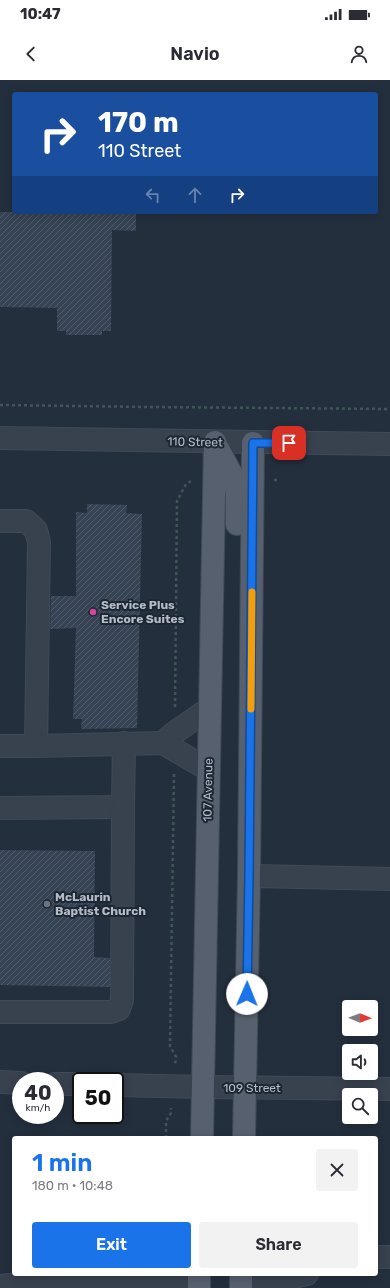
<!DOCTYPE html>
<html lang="en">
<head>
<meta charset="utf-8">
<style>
  :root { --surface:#fff; --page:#f2f2f3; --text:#2b2b33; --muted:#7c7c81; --accent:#1a73e8 }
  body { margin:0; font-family:Rubik,sans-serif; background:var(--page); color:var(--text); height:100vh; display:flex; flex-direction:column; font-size:15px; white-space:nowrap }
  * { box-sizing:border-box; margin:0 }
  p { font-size:13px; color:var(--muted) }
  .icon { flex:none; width:22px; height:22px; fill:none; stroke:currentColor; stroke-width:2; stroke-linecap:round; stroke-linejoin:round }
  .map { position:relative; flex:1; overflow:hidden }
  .side { position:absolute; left:12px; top:1056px; width:366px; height:140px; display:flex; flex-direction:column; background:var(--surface); border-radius:4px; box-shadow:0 2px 10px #0003 }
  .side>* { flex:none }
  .hud { position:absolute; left:12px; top:12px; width:366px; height:122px; border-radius:4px; box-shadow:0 2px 10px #0003; background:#1a4fa0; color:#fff; overflow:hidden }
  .needle { width:26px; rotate:91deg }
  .controls { position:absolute; left:342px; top:920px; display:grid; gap:8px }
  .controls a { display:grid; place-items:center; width:36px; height:36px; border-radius:4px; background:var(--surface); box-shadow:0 2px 10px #0003; font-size:20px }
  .speed { position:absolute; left:12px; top:992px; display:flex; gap:8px; font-size:20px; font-weight:700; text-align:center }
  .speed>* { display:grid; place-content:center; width:52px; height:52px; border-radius:50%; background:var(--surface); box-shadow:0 2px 10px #0003; line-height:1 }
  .speed small { font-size:10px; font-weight:400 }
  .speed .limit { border:2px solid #111; border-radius:6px; background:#fff; color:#111 }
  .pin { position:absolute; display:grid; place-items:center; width:34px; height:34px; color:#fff; margin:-17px; border-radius:8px; box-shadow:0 2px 6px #0006 }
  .me { position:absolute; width:44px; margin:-22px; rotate:1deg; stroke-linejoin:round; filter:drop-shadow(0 0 3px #0008) }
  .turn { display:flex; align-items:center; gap:14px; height:84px; padding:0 20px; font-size:18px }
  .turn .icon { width:52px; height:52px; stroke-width:2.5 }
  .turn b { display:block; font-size:28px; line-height:34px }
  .lanes { display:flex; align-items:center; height:38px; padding:0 20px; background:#0003; justify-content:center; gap:20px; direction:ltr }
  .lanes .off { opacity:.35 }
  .round { display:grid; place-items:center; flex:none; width:42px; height:42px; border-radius:4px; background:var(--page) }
  .head { display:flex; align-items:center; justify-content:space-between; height:68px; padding:0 20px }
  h1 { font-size:24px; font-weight:600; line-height:30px; color:var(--accent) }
  .cta { display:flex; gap:8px; margin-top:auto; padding:8px 20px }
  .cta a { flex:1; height:46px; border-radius:4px; background:var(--accent); color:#fff; font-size:16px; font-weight:600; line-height:46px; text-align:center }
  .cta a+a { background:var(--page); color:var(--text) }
  .status { display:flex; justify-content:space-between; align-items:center; height:28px; padding:0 20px; background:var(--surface); direction:ltr }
  .status svg { height:11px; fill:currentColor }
  header { display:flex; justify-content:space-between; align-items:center; height:52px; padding:0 20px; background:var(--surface); font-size:18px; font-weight:600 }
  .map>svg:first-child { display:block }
  .building { fill:url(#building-hatch) }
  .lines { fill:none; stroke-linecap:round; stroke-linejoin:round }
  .minor-casing { stroke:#414a57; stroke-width:24 }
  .major-casing { stroke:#414a57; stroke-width:24 }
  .path { stroke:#3f5557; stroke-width:2.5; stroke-dasharray:3 3; stroke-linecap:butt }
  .minor { stroke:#38414e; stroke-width:22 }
  .major { stroke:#56606e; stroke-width:22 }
  .route-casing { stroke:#114b97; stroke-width:10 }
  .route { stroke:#1a73e8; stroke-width:7 }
  .slow { stroke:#f59e0b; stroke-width:7 }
  .hotel-dot { fill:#d1479c; stroke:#1d2633; stroke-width:1.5 }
  .worship-dot { fill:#6b7280; stroke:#1d2633; stroke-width:1.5 }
  .labels { text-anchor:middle; stroke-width:4; stroke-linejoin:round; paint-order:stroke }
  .street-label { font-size:12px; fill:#b4bcc9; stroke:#1d2633 }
  .poi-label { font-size:12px; font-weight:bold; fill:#b4bcc9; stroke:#1d2633; text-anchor:start }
</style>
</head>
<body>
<div class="status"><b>10:47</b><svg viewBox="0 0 49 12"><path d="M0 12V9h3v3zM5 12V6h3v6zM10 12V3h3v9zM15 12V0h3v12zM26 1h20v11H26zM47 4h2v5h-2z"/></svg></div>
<header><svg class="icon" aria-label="back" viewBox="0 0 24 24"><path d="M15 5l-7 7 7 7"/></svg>Navio<svg class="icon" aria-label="person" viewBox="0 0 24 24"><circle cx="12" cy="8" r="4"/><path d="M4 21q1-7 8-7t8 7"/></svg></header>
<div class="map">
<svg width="390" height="1208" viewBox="0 0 390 1208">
  <defs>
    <pattern id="building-hatch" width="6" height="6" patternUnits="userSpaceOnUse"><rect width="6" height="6" fill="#364354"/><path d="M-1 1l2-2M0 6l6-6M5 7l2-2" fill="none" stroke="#515c6b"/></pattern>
  </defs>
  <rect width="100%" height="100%" fill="#242f3e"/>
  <!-- building -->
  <g class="building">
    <polygon points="0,132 136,132 136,151 112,150 111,251 102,251 102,255 66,255 66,251 57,251 57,228 0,227"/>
    <polygon points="87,424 127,425 126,433 142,434 137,648 81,649 82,639 73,639 76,548 50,549 51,516 76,516 76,432 87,433"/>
    <polygon points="0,770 95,771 94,877 110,878 110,907 0,905"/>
  </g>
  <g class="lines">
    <!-- minor casing -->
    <g class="minor-casing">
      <g id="minor">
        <polyline points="0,358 390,364"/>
        <polyline points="0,441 26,441 36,450 39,462 36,666 0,666"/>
        <polyline points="163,663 174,653 210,628"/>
        <polyline points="36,666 163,663 209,690"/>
        <polyline points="0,728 123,727 124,663"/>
        <polyline points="249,796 390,799"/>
        <polyline points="0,932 111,932 119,929 122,920 123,727"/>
        <polyline points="0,1002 21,1003"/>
        <polyline points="55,1004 81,1004"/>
        <polyline points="115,1005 203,1007 390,1009"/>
        <polyline points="376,1177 390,1177"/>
        <polyline points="241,1200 279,1200 307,1194"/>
        <polyline points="0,1206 37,1202 199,1203"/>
      </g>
    </g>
    <!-- major casing -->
    <g class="major-casing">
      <g id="major">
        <polyline points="216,365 234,399 237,414 237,444"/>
        <polyline points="202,1058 215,362"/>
        <polyline points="244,1058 249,796 253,363"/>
        <polyline points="199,1208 199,1194"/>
        <polyline points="241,1208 241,1194"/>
      </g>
    </g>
    <!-- path -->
    <g class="path">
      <polyline points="0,325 150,327 390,329"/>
      <polyline points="274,400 280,400"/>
      <polyline points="175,627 177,421 186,404 193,400"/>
      <polyline points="174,694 170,966 176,977 175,985"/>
      <polyline points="166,1058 166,1041 171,1033 171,1028"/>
    </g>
    <!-- minor -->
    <use href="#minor" class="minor"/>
    <!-- major -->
    <use href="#major" class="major"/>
  </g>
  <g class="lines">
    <!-- route casing -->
    <g class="route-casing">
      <polyline id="route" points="247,914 249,796 253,363 289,363"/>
    </g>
    <!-- route -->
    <use href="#route" class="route"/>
    <!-- slow -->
    <polyline class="slow" points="251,629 252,512"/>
  </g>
  <!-- markers -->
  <circle class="hotel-dot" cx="93" cy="532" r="4"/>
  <circle class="worship-dot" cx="47" cy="824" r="4"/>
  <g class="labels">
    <!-- street labels -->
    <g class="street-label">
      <text transform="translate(195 362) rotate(1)" y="4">110 Street</text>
      <text transform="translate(208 710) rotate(-89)" y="4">107 Avenue</text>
      <text x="252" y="1012">109 Street</text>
    </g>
    <!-- poi labels -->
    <g class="poi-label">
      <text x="101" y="529">Service Plus<tspan x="101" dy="14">Encore Suites</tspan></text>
      <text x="55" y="821">McLaurin<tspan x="55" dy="14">Baptist Church</tspan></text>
    </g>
  </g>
</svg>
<div class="controls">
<a><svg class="needle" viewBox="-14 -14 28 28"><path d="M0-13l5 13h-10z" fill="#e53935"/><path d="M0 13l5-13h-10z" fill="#7c7c81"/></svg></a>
<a><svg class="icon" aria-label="sound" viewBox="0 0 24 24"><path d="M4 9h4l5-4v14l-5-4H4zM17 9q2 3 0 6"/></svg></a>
<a><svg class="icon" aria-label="search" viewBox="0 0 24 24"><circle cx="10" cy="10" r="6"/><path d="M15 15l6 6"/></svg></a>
</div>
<div class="speed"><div>40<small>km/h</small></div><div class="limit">50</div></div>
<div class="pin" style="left:289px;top:363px;background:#d93025"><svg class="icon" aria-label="arrive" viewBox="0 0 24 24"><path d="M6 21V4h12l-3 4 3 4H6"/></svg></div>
<svg class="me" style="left:247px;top:914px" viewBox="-20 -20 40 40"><circle r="19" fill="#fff"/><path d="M0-13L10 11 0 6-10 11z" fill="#1a73e8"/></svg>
<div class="hud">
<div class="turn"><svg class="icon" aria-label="right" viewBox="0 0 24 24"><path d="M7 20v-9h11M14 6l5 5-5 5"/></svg><div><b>170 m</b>110 Street</div></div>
<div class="lanes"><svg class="icon off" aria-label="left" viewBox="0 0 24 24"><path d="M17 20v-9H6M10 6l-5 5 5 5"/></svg><svg class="icon off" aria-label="ahead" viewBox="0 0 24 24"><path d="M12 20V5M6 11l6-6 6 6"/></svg><svg class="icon" aria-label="right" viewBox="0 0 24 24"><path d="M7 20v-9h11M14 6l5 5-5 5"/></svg></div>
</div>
<section class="side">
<div class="head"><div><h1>1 min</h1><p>180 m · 10:48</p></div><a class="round"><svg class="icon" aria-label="close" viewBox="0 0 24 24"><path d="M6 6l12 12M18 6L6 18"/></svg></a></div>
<div class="cta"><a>Exit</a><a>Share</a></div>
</section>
</div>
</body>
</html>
